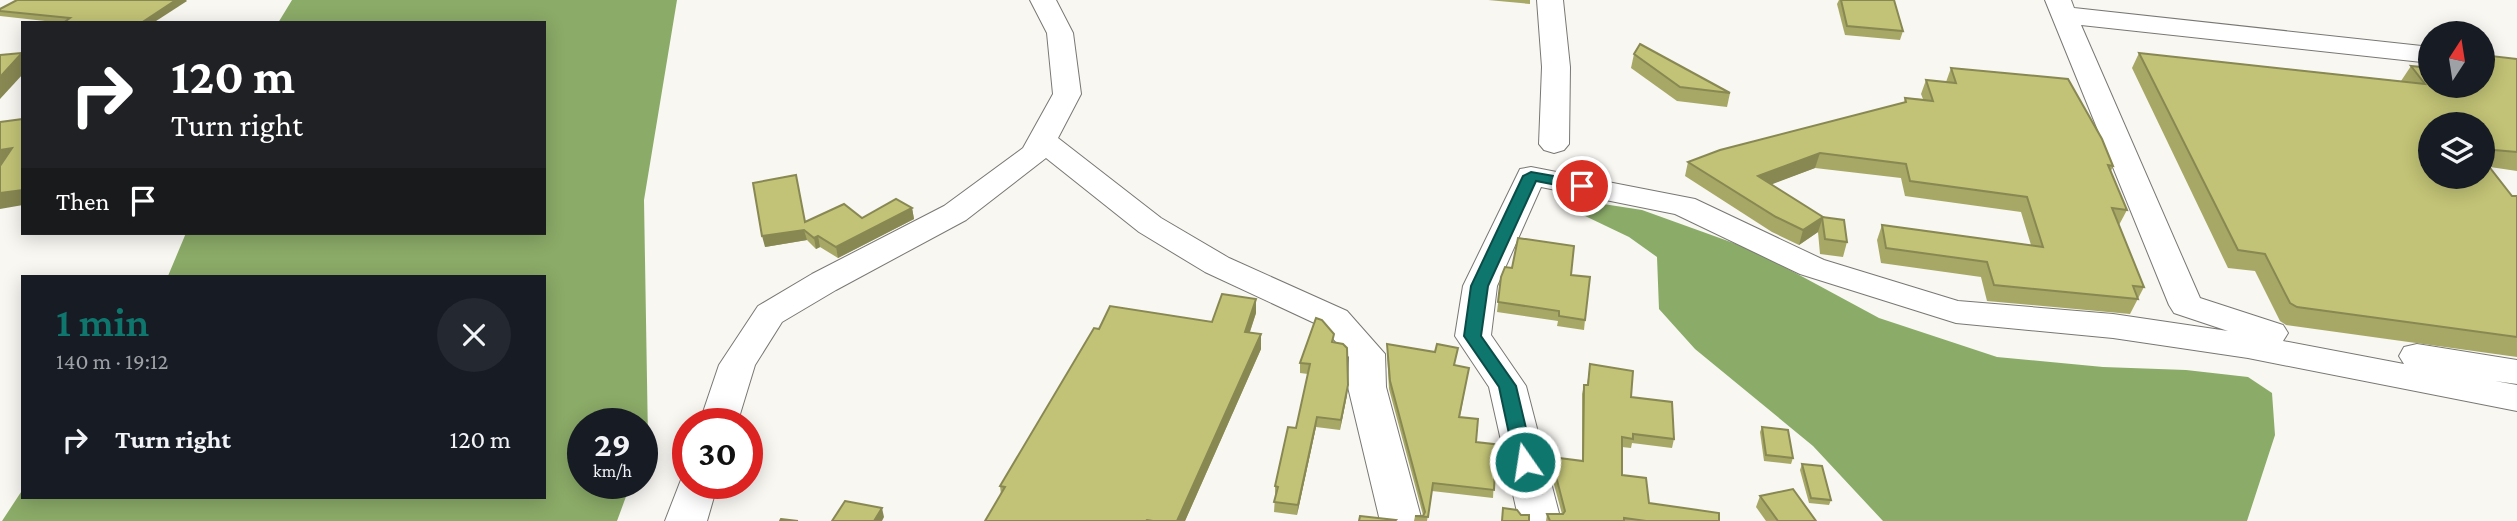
<!DOCTYPE html>
<html lang="en">
<head>
<meta charset="utf-8">
<style>
  :root { --surface:#171b24; --page:#242831; --text:#f1f3f6; --muted:#9ea1a6; --accent:#0f766e }
  body { margin:0; font-family:"Crimson Pro",serif; background:var(--page); color:var(--text); height:100vh; display:flex; flex-direction:column; font-size:26px; white-space:nowrap }
  * { box-sizing:border-box; margin:0 }
  p { font-size:23px; color:var(--muted) }
  .icon { flex:none; width:38px; height:38px; fill:none; stroke:currentColor; stroke-width:2; stroke-linecap:round; stroke-linejoin:round }
  .map { position:relative; flex:1; overflow:hidden }
  .drawer { position:absolute; left:21px; top:275px; width:525px; height:224px; display:flex; flex-direction:column; background:var(--surface); border-radius:0px; box-shadow:0 4px 18px #0003 }
  .drawer>* { flex:none }
  .hud { position:absolute; left:21px; top:21px; width:525px; height:214px; border-radius:0px; box-shadow:0 4px 18px #0003; background:#202124; color:#fff; overflow:hidden }
  .needle { width:46px; rotate:12deg }
  .controls { position:absolute; left:2418px; top:21px; display:grid; gap:14px }
  .controls a { display:grid; place-items:center; width:77px; height:77px; border-radius:50%; background:var(--surface); box-shadow:0 4px 18px #0003; font-size:35px }
  .speed { position:absolute; left:567px; top:408px; display:flex; gap:14px; font-size:35px; font-weight:700; text-align:center }
  .speed>* { display:grid; place-content:center; width:91px; height:91px; border-radius:50%; background:var(--surface); box-shadow:0 4px 18px #0003; line-height:1 }
  .speed small { font-size:18px; font-weight:400 }
  .speed .limit { border:10px solid #d22; background:#fff; color:#111 }
  .pin { position:absolute; display:grid; place-items:center; width:60px; height:60px; color:#fff; margin:-30px; border:4px solid #fff; border-radius:50%; box-shadow:0 2px 7px #0007 }
  .me { position:absolute; width:77px; margin:-38px; rotate:347deg; stroke-linejoin:round; filter:drop-shadow(0 0 5px #0008) }
  .turn { display:flex; align-items:center; gap:24px; height:147px; padding:0 35px; font-size:32px }
  .turn .icon { width:91px; height:91px; stroke-width:2.5 }
  .turn b { display:block; font-size:49px; line-height:60px }
  .then { display:flex; align-items:center; height:66px; padding:0 35px; background:#0003; gap:14px; font-size:26px }
  .round { display:grid; place-items:center; flex:none; width:74px; height:74px; border-radius:37px; background:var(--page) }
  .summary { display:flex; align-items:center; justify-content:space-between; height:119px; padding:0 35px }
  h1 { font-size:42px; font-weight:600; line-height:52px; color:var(--accent) }
  ul { padding:0; list-style:none }
  li { display:flex; align-items:center; gap:21px; height:91px; padding:0 35px }
  li div { flex:1 }
  li b { display:block; font-size:26px }
  li em { font-style:normal }
  .map>svg:first-child { display:block }
  .water { fill:#8bab68 }
  .lines { fill:none; stroke-linecap:round; stroke-linejoin:round }
  .minor-casing { stroke:#797773; stroke-width:2 }
  .minor { fill:#fff; fill-rule:evenodd }
  .wall { fill:#a7a865; fill-rule:evenodd }
  .shaded-wall { fill:#888853 }
  .building { fill:#c2c376; stroke:#888853; stroke-width:2 }
  .route { fill:#0f766e; stroke:#0a4d48; stroke-width:2 }
</style>
</head>
<body>
<div class="map">
<svg width="2517" height="521" viewBox="0 0 2517 521">
  <rect width="100%" height="100%" fill="#f8f7f2"/>
  <!-- water -->
  <g class="water">
    <polygon points="292,0 677,0 644,200 648,440 642,455 642,424 583,424 583,483 631,483 617,521 2,521 23,489 23,497 544,497 544,276 168,276 186,233 544,233 544,23 278,23"/>
    <polygon points="1584,201 1642,210 1753,250 1879,318 1997,357 2103,367 2186,370 2248,377 2272,393 2275,435 2247,521 1883,521 1813,446 1695,349 1659,309 1657,257 1629,237 1583,215"/>
  </g>
  <g class="lines">
    <!-- minor casing -->
    <g class="minor-casing">
      <g id="minor">
        <polygon points="1030,0 1056,0 1073,33 1081,94 1058,138 1161,218 1229,258 1347,311 1385,354 1386,387 1422,521 1380,521 1348,387 1349,357 1323,327 1205,272 1139,232 1046,158 966,220 836,290 782,322 755,365 737,424 699,424 719,365 758,306 812,274 944,206 1023,148 1053,94 1047,33"/>
        <polygon points="1537,0 1563,0 1570,67 1569,144 1564,150 1554,153 1544,150 1539,144 1542,67"/>
        <polygon points="2045,0 2071,0 2074,8 2431,47 2431,63 2081,25 2200,298 2283,325 2288,333 2283,341 2404,364 2399,356 2404,347 2417,344 2517,360 2517,384 2495,381 2517,385 2517,411 2248,358 2113,338 1956,323 1800,274 1675,214 1541,187 1497,286 1491,335 1526,386 1561,521 1519,521 1489,387 1455,336 1463,286 1520,169 1531,167 1695,199 1824,260 1958,301 2113,314 2228,331 2174,313 2169,305"/>
        <polygon points="688,471 688,483 718,483 707,521 665,521 684,472"/>
      </g>
    </g>
    <!-- minor -->
    <use href="#minor" class="minor"/>
  </g>
  <!-- wall -->
  <g class="wall">
    <polygon points="1488,0 1530,0 1530,4"/>
    <polygon points="1839,0 1890,0 1903,31 1900,40 1845,35 1837,4"/>
    <polygon points="187,1 63,23 0,16 0,9"/>
    <path d="M 2139,53 L 2401,81 L 2411,66 L 2483,86 L 2483,55 L 2517,59 L 2517,171 L 2490,167 L 2512,196 L 2517,196 L 2517,357 L 2286,325 L 2280,321 L 2255,271 L 2228,268 L 2132,68 ZM 2483,124 L 2483,177 L 2431,177 Z"/>
    <polygon points="1634,54 1730,93 1727,107 1677,101 1631,68"/>
    <polygon points="1951,68 2113,166 2111,171 2127,210 2119,225 2144,287 2130,314 1987,301 1981,277 1881,263 1877,240 1882,225 2031,245 2021,212 1905,196 1901,178 1815,168 1771,184 1823,217 1847,242 1843,257 1820,254 1818,232 1799,245 1772,232 1685,176 1688,162 1904,103 1905,98 1923,99 1921,94 1926,80 1946,82"/>
    <polygon points="912,208 914,219 838,258 820,247 816,249 807,240 765,247 806,221 862,218"/>
    <polygon points="1571,275 1585,320 1584,330 1557,326 1558,321 1497,312 1501,277"/>
    <polygon points="1256,313 1250,332 1261,349 1185,521 985,521 1001,494 1000,486 1099,329 1212,322"/>
    <polygon points="1334,342 1347,395 1340,430 1316,427 1297,515 1274,512 1275,496 1275,486 1296,428 1308,374 1300,373 1300,363"/>
    <polygon points="1387,344 1435,352 1458,348 1454,365 1469,368 1460,417 1476,442 1509,473 1507,481 1494,479 1493,498 1432,491 1427,521 1414,521 1415,516 1423,515 1389,389 1387,352"/>
    <polygon points="1590,364 1631,397 1674,439 1672,448 1632,443 1631,448 1622,447 1622,475 1649,503 1719,521 1546,521 1547,514 1562,514 1549,466 1551,457 1582,461 1582,394 1584,385 1587,385"/>
    <polygon points="1762,427 1793,458 1791,464 1764,461 1760,432"/>
    <polygon points="1802,464 1831,500 1829,505 1809,503 1800,470"/>
    <polygon points="1760,496 1816,521 1766,521 1756,507"/>
  </g>
  <!-- shaded-wall -->
  <g class="shaded-wall">
    <polygon points="176,0 186,0 187,1 153,23 141,23"/>
    <polygon points="22,53 23,74 0,99 0,77"/>
    <polygon points="12,148 0,166 0,150"/>
    <polygon points="1820,153 1815,168 1754,191 1758,176"/>
    <polygon points="23,190 23,205 0,209 0,193"/>
    <polygon points="912,208 914,219 838,258 836,247"/>
    <polygon points="1823,217 1818,232 1799,245 1803,230"/>
    <polygon points="804,230 807,240 765,247 762,236"/>
    <polygon points="818,236 820,247 816,249 814,238"/>
    <polygon points="1256,299 1256,313 1245,346 1245,332"/>
    <polygon points="1261,334 1261,349 1185,521 1177,521"/>
    <polygon points="1348,385 1347,395 1340,430 1341,420"/>
    <polygon points="1317,417 1316,427 1297,515 1298,505"/>
    <polygon points="882,508 884,517 882,521 874,521"/>
  </g>
  <!-- building -->
  <g class="building">
    <polygon points="17,0 176,0 141,23 63,23 70,18 0,11 0,9"/>
    <polygon points="1841,0 1894,0 1903,31 1847,26"/>
    <polygon points="1640,44 1730,93 1680,87 1634,54"/>
    <polygon points="22,53 0,77 0,55"/>
    <polygon points="2139,53 2425,84 2411,66 2431,68 2431,86 2483,86 2483,73 2487,73 2483,69 2483,55 2517,59 2517,152 2483,149 2483,124 2431,124 2431,177 2483,177 2483,159 2512,196 2517,196 2517,337 2297,307 2290,303 2265,254 2238,250"/>
    <polygon points="1951,68 2068,79 2102,139 2113,166 2108,165 2127,210 2112,208 2144,287 2133,286 2138,299 1994,285 1987,262 1886,248 1882,225 2043,247 2027,197 1910,181 1906,164 1820,153 1758,176 1823,217 1803,230 1776,217 1688,162 1720,150 1906,102 1905,98 1933,101 1926,80 1956,83"/>
    <polygon points="23,119 23,190 0,193 0,166 12,148 0,150 0,122"/>
    <polygon points="796,175 805,222 844,204 862,218 896,199 912,208 836,247 818,236 814,238 804,230 762,236 753,183"/>
    <polygon points="1822,217 1844,220 1847,242 1825,239"/>
    <polygon points="1518,238 1574,246 1571,275 1590,277 1585,320 1559,316 1559,311 1498,302 1501,277 1505,267 1512,268"/>
    <polygon points="1222,294 1256,299 1245,332 1261,334 1177,521 1153,521 1147,520 1146,521 985,521 1005,487 1000,486 1094,328 1099,329 1110,306 1212,322"/>
    <polygon points="1316,318 1322,320 1334,334 1332,342 1343,344 1347,348 1348,385 1341,420 1317,417 1298,505 1274,502 1278,487 1275,486 1288,427 1296,428 1310,364 1300,363"/>
    <polygon points="1387,344 1435,352 1437,344 1458,348 1454,365 1469,368 1459,417 1478,419 1476,442 1502,445 1509,473 1495,471 1494,490 1433,483 1428,517 1415,516 1423,516 1425,512 1390,381"/>
    <polygon points="1590,364 1633,371 1631,397 1672,402 1674,439 1633,434 1633,439 1622,437 1622,475 1646,478 1649,503 1719,513 1719,521 1646,521 1624,518 1624,521 1550,521 1547,514 1563,514 1565,511 1551,457 1583,461 1584,385 1588,385"/>
    <polygon points="1762,427 1788,430 1793,458 1766,455"/>
    <polygon points="1802,464 1822,466 1831,500 1811,498"/>
    <polygon points="1793,489 1816,521 1778,521 1760,496"/>
    <polygon points="845,501 882,508 874,521 832,521"/>
    <polygon points="1503,508 1517,510 1521,515 1529,515 1529,521 1502,521"/>
    <polygon points="1360,516 1396,520 1395,521 1359,521"/>
    <polygon points="781,519 798,521 780,521"/>
  </g>
  <!-- route -->
  <polygon class="route" points="1531,172 1582,181 1589,186 1582,190 1536,181 1488,286 1481,336 1516,386 1534,462 1531,467 1518,467 1515,462 1499,387 1464,336 1471,286 1523,176"/>
</svg>
<div class="controls">
<a><svg class="needle" viewBox="-14 -14 28 28"><path d="M0-13l5 13h-10z" fill="#e53935"/><path d="M0 13l5-13h-10z" fill="#9ea1a6"/></svg></a>
<a><svg class="icon" aria-label="layers" viewBox="0 0 24 24"><path d="M12 4l9 5-9 5-9-5zM3 14l9 5 9-5"/></svg></a>
</div>
<div class="speed"><div>29<small>km/h</small></div><div class="limit">30</div></div>
<div class="pin" style="left:1582px;top:186px;background:#d93025"><svg class="icon" aria-label="arrive" viewBox="0 0 24 24"><path d="M6 21V4h12l-3 4 3 4H6"/></svg></div>
<svg class="me" style="left:1525px;top:462px" viewBox="-20 -20 40 40"><circle r="17" fill="#0f766e" stroke="#fff" stroke-width="3"/><path d="M0-11L8 9 0 5-8 9z" fill="#fff"/></svg>
<div class="hud">
<div class="turn"><svg class="icon" aria-label="right" viewBox="0 0 24 24"><path d="M7 20v-9h11M14 6l5 5-5 5"/></svg><div><b>120 m</b>Turn right</div></div>
<div class="then">Then<svg class="icon" aria-label="arrive" viewBox="0 0 24 24"><path d="M6 21V4h12l-3 4 3 4H6"/></svg></div>
</div>
<section class="drawer">
<div class="summary"><div><h1>1 min</h1><p>140 m · 19:12</p></div><a class="round"><svg class="icon" aria-label="close" viewBox="0 0 24 24"><path d="M6 6l12 12M18 6L6 18"/></svg></a></div>
<ul>
<li><svg class="icon" aria-label="right" viewBox="0 0 24 24"><path d="M7 20v-9h11M14 6l5 5-5 5"/></svg><div><b>Turn right</b></div><em>120 m</em></li>
</ul>
</section>
</div>
</body>
</html>
